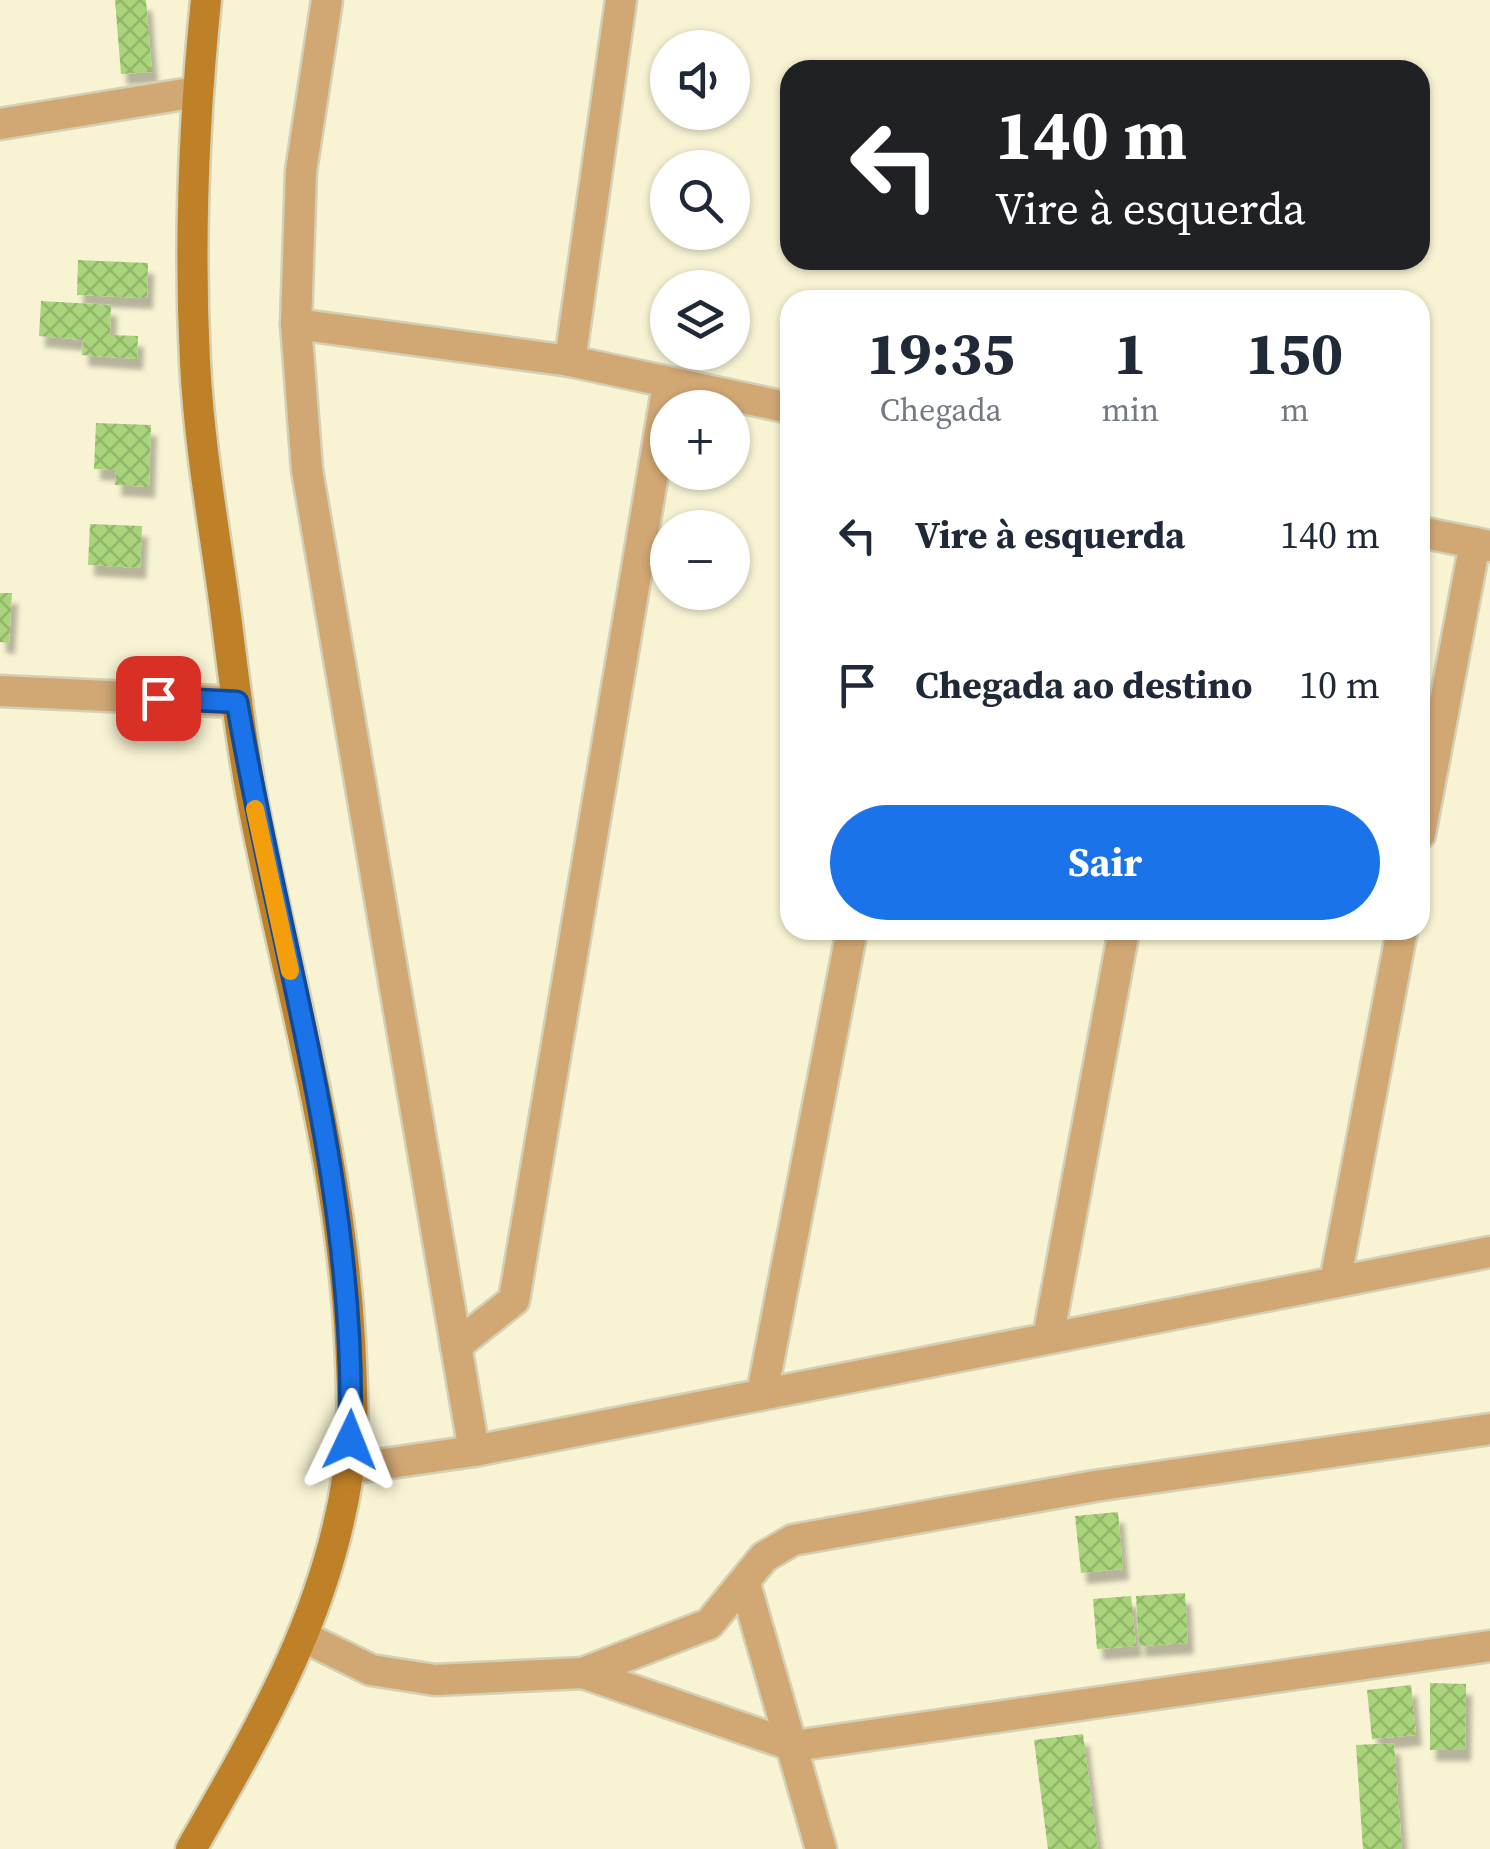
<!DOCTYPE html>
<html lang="pt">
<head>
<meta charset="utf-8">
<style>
  :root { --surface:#fff; --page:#f2f2f3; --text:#1f2937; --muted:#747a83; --accent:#1a73e8 }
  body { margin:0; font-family:"Source Serif 4",serif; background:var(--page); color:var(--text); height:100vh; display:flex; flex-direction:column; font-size:38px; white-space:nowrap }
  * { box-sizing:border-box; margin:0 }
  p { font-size:32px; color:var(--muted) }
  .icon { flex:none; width:55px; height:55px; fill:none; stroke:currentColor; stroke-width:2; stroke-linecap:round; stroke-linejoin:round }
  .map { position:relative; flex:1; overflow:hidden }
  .sheet { position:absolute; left:780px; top:290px; width:650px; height:650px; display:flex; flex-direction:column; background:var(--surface); border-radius:30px; box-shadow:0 2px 8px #0004 }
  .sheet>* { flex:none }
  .hud { position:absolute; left:780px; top:60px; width:650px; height:210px; border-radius:30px; box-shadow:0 2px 8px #0004; background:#202124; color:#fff; overflow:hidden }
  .controls { position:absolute; left:650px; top:30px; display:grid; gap:20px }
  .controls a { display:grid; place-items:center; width:100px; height:100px; border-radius:50%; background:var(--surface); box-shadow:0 2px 8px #0004; font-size:50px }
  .pin { position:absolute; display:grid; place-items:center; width:85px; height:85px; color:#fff; margin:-42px; border-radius:20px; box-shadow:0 5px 15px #0006 }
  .me { position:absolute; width:110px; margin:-55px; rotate:2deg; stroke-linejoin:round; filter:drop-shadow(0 0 8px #0008) }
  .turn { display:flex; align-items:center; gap:35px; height:210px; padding:0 50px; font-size:45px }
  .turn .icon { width:130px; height:130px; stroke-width:2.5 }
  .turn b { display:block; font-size:70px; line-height:85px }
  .eta { display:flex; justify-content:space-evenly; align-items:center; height:170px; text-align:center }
  .eta b { font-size:60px; font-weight:700; line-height:70px }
  .button { display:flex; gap:20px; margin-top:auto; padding:20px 50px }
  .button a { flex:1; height:115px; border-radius:60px; background:var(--accent); color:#fff; font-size:40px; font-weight:700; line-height:115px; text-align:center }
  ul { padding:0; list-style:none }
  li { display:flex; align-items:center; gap:30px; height:150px; padding:0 50px }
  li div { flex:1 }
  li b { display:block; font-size:38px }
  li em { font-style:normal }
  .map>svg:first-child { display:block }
  .building { fill:url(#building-cross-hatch); filter:url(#shadow) }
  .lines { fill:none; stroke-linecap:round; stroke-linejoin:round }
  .minor-casing { stroke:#d4d0b4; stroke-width:35 }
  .secondary-casing { stroke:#d4d0b4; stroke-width:35 }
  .minor { stroke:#d1a774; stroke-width:30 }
  .secondary { stroke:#bf8127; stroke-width:30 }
  .route-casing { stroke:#114b97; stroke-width:25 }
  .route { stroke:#1a73e8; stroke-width:18 }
  .slow { stroke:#f59e0b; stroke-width:18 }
</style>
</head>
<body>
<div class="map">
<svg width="1490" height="1849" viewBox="0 0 1490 1849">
  <defs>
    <pattern id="building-cross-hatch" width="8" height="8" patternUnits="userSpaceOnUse" patternTransform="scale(2.5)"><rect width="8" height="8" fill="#a9d47b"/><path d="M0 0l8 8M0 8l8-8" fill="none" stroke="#92b66a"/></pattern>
    <filter id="shadow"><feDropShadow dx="6" dy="11" stdDeviation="2.5" flood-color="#0004"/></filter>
  </defs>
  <rect width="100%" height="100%" fill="#f8f3d3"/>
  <!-- building -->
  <g class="building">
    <polygon points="115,0 146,0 152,72 121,74"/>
    <polygon points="78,260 148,263 147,298 77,295"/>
    <polygon points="41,301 111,305 110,335 138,336 137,359 82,355 83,340 39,336"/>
    <polygon points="96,423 151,425 149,487 115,485 116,470 94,469"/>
    <polygon points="90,524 142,526 140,568 88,565"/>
    <polygon points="0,593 12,593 9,643 0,642"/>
    <polygon points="1118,1512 1123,1569 1081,1573 1075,1516"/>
    <polygon points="1185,1593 1188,1643 1139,1646 1136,1596"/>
    <polygon points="1131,1596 1136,1646 1097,1649 1093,1599"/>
    <polygon points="1430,1683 1466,1684 1465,1750 1430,1750"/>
    <polygon points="1411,1685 1416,1735 1372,1739 1367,1690"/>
    <polygon points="1083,1734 1098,1849 1048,1849 1034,1740"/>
    <polygon points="1394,1743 1402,1849 1363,1849 1356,1745"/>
  </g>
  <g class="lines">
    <!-- minor casing -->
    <g class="minor-casing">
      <g id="minor">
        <polyline points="327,0 301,171 296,324 307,470 474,1451"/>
        <polyline points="0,124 197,92"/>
        <polyline points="296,324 570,361 790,408"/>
        <polyline points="570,361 621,0"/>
        <polyline points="1420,532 1490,546"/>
        <polyline points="0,691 237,702"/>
        <polyline points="1420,834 1475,543"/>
        <polyline points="1335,1282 1402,930"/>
        <polyline points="1048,1338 1124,930"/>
        <polyline points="456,1346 514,1300 668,384"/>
        <polyline points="762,1394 852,930"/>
        <polyline points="349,1469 474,1451 1490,1252"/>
        <polyline points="745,1584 821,1849"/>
        <polyline points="304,1637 371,1670 435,1680 583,1673 709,1624 764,1557 793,1540 1095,1486 1490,1429"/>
        <polyline points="583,1673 794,1746 1490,1646"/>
      </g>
    </g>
    <!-- secondary casing -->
    <g class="secondary-casing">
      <path id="secondary" d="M 191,1849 C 261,1727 327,1615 348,1474 C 355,1431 352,1384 350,1340 C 341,1170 295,1009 261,844 C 244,766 235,687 225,608 C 214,527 199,444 195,362 C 189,242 194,119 206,0"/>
    </g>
    <!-- minor -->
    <use href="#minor" class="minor"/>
    <!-- secondary -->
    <use href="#secondary" class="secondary"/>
  </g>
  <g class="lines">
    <!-- route casing -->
    <g class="route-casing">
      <path id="route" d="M 158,698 L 237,702 C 278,947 359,1189 350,1440"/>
    </g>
    <!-- route -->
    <use href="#route" class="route"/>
    <!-- slow -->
    <polyline class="slow" points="255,809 290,971"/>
  </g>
</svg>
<div class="controls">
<a><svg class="icon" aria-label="sound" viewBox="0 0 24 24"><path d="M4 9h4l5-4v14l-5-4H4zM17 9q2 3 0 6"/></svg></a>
<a><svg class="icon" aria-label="search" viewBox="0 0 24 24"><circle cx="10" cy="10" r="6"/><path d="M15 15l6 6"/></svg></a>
<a><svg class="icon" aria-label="layers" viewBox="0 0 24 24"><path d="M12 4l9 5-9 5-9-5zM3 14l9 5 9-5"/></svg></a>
<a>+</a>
<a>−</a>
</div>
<div class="pin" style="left:158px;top:698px;background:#d93025"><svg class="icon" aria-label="arrive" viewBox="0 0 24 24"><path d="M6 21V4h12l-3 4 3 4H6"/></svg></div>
<svg class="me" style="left:350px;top:1440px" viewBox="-20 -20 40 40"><path d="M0-17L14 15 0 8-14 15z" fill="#1a73e8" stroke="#fff" stroke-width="4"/></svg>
<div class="hud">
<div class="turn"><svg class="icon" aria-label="left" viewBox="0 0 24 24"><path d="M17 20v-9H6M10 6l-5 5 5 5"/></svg><div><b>140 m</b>Vire à esquerda</div></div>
</div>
<section class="sheet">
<div class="eta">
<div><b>19:35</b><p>Chegada</p></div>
<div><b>1</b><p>min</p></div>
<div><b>150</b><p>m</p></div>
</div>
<ul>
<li><svg class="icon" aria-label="left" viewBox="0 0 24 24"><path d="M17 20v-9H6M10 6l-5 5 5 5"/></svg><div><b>Vire à esquerda</b></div><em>140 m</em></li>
<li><svg class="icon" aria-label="arrive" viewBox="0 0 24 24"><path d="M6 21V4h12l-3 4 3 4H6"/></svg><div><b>Chegada ao destino</b></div><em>10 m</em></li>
</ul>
<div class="button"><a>Sair</a></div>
</section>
</div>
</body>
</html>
